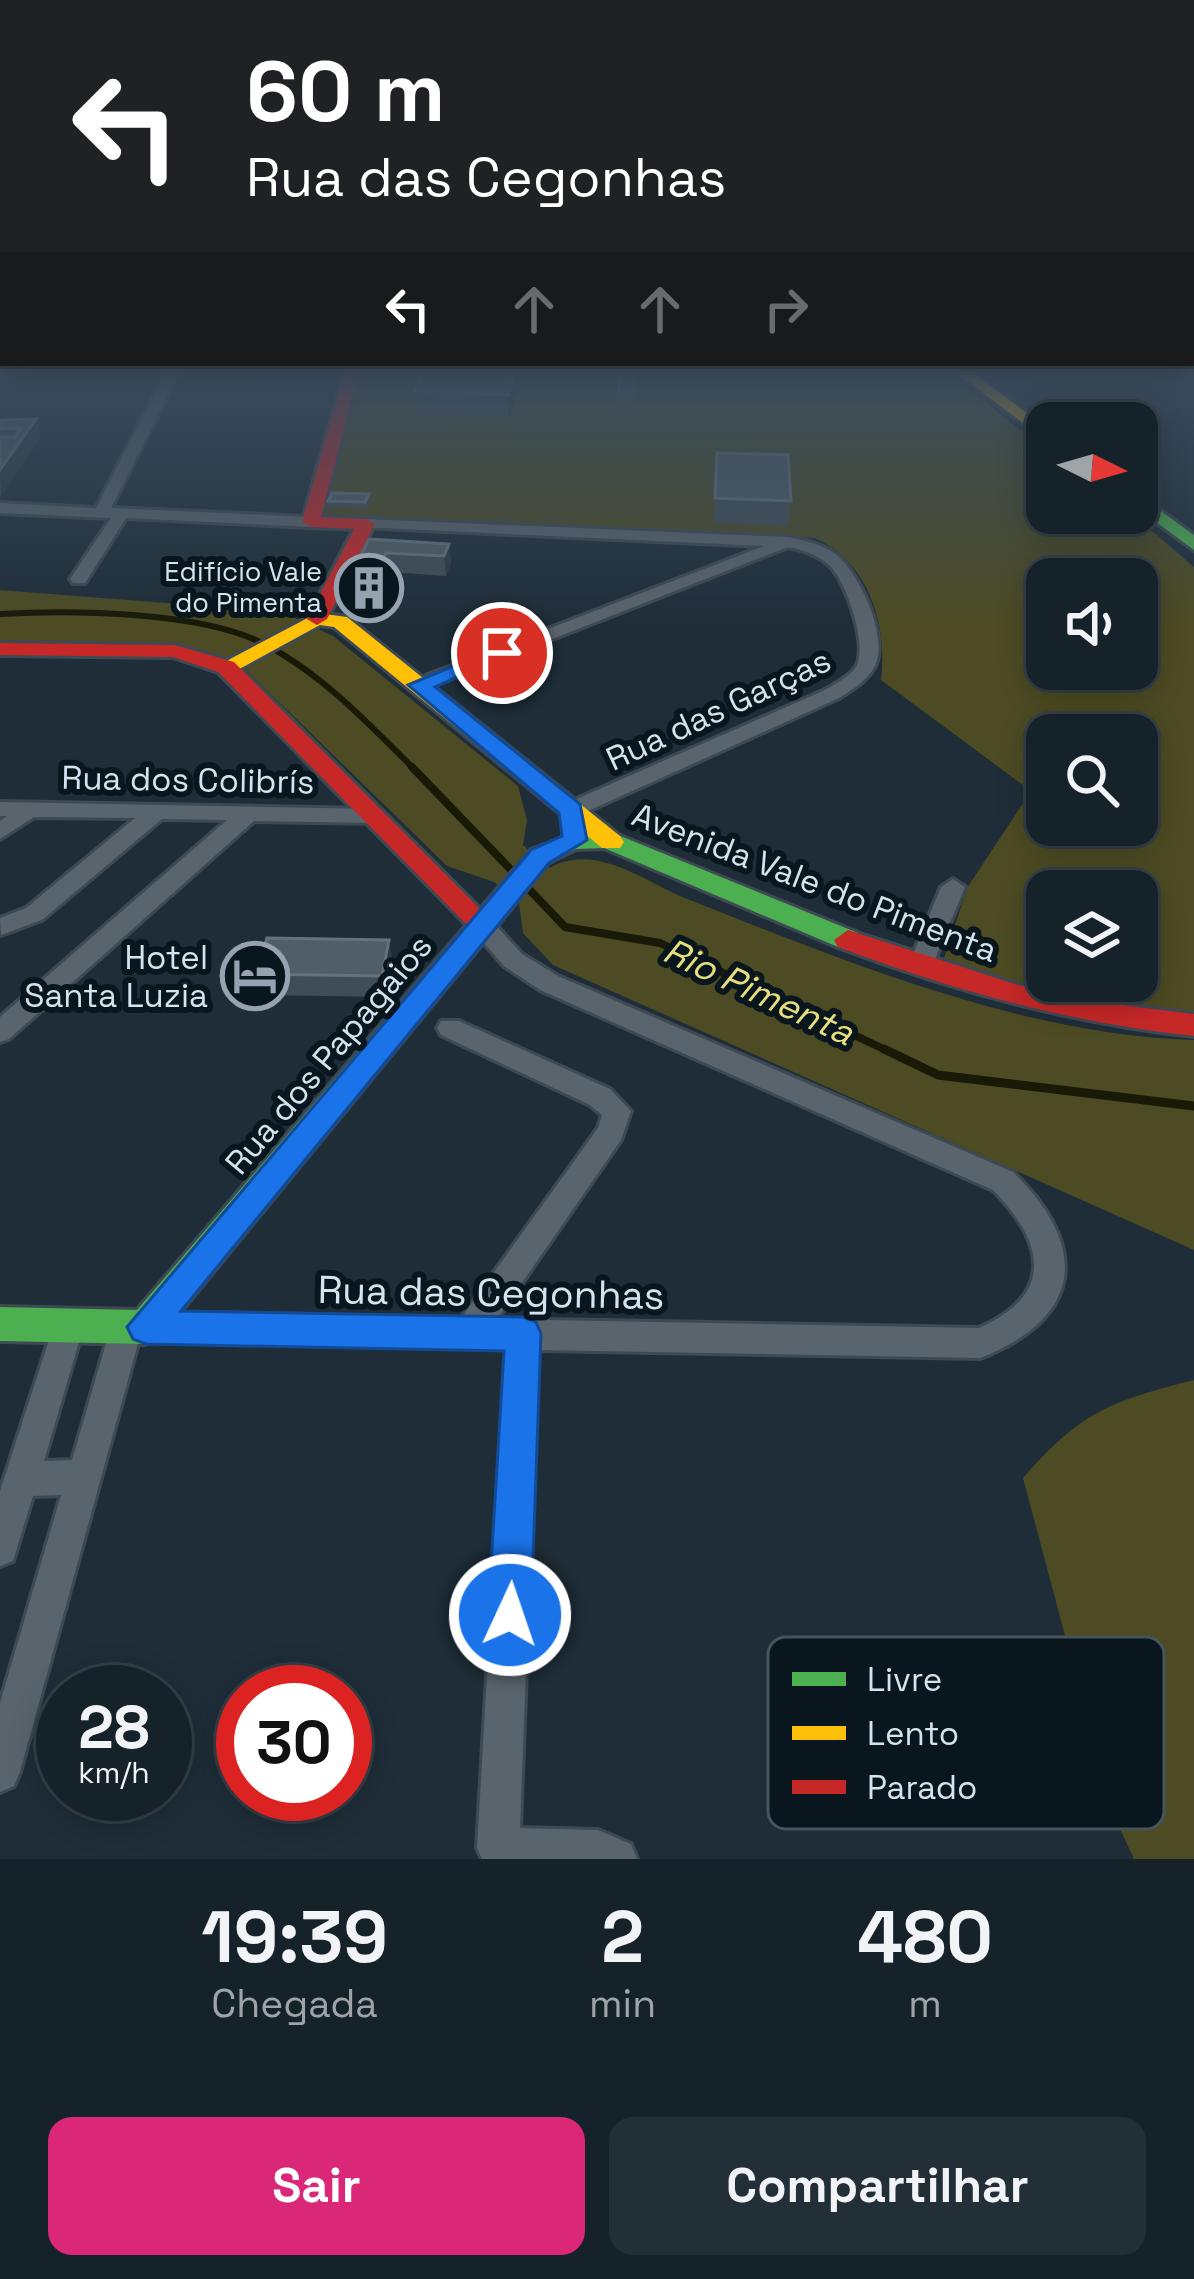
<!DOCTYPE html>
<html lang="pt">
<head>
<meta charset="utf-8">
<style>
  :root { --surface:#16222a; --page:#232f36; --text:#f1f3f6; --muted:#9ea4a8; --line:#353f47; --accent:#db2777 }
  body { margin:0; font-family:"Space Grotesk",sans-serif; background:var(--page); color:var(--text); height:100vh; display:flex; flex-direction:column; font-size:45px; white-space:nowrap }
  * { box-sizing:border-box; margin:0 }
  p { font-size:39px; color:var(--muted) }
  .icon { flex:none; width:66px; height:66px; fill:none; stroke:currentColor; stroke-width:2; stroke-linecap:round; stroke-linejoin:round }
  .map { position:relative; height:1859px; overflow:hidden }
  .sheet { display:flex; flex-direction:column; background:var(--surface); flex:1 }
  .sheet>* { flex:none }
  .hud { position:absolute; left:0px; top:0px; width:1194px; height:366px; box-shadow:0 6px 30px #0003,0 0 0 3px var(--line); background:#202124; color:#fff; overflow:hidden }
  .needle { width:78px; rotate:95deg }
  .buttons { position:absolute; left:1026px; top:402px; display:grid; gap:24px }
  .buttons a { display:grid; place-items:center; width:132px; height:132px; border-radius:24px; background:var(--surface); box-shadow:0 6px 30px #0003,0 0 0 3px var(--line); font-size:60px }
  .speed { position:absolute; left:36px; top:1665px; display:flex; gap:24px; font-size:60px; font-weight:700; text-align:center }
  .speed>* { display:grid; place-content:center; width:156px; height:156px; border-radius:50%; background:var(--surface); box-shadow:0 6px 30px #0003,0 0 0 3px var(--line); line-height:1 }
  .speed small { font-size:30px; font-weight:400 }
  .speed .limit { border:18px solid #d22; background:#fff; color:#111 }
  .pin { position:absolute; display:grid; place-items:center; width:102px; height:102px; color:#fff; margin:-51px; border:6px solid #fff; border-radius:50%; box-shadow:0 3px 12px #0007 }
  .me { position:absolute; width:132px; margin:-66px; rotate:3deg; stroke-linejoin:round; filter:drop-shadow(0 0 9px #0008) }
  .turn { display:flex; align-items:center; gap:42px; height:252px; padding:0 48px; font-size:54px }
  .turn .icon { width:156px; height:156px; stroke-width:2.5 }
  .turn b { display:block; font-size:84px; line-height:102px }
  .lanes { display:flex; align-items:center; height:114px; padding:0 48px; background:#0003; justify-content:center; gap:60px; direction:ltr }
  .lanes .off { opacity:.35 }
  .eta { display:flex; justify-content:space-evenly; align-items:center; height:204px; text-align:center }
  .eta b { font-size:72px; font-weight:600; line-height:84px }
  .action { display:flex; gap:24px; margin-top:auto; padding:24px 48px }
  .action a { flex:1; height:138px; border-radius:24px; background:var(--accent); color:#fff; font-size:48px; font-weight:600; line-height:138px; text-align:center }
  .action a+a { background:var(--page); color:var(--text) }
  .map>svg:first-child { display:block }
  .green { fill:#4c4b23; fill-rule:evenodd }
  .lines { fill:none; stroke-linecap:round; stroke-linejoin:round }
  .stream-far2 { stroke:#191908; stroke-width:6 }
  .stream-far1 { stroke:#191908; stroke-width:8 }
  .stream { stroke:#191908; stroke-width:9 }
  .street-casing { stroke:#3d4953; stroke-width:6 }
  .fast-casing { stroke:#3d4953; stroke-width:6 }
  .slow-casing { stroke:#3d4953; stroke-width:6 }
  .jam-casing { stroke:#3d4953; stroke-width:6 }
  .street { fill:#5a646c; fill-rule:evenodd }
  .fast { fill:#4caf50; fill-rule:evenodd }
  .slow { fill:#ffc107; fill-rule:evenodd }
  .jam { fill:#c62828; fill-rule:evenodd }
  .wall { fill:#414d56 }
  .shaded-wall { fill:#2c3a43 }
  .building { fill:#515d67; stroke:#65727c; stroke-width:3 }
  .route { fill:#1a73e8; stroke:#114b97; stroke-width:3 }
  .labels { text-anchor:middle; stroke-width:12; stroke-linejoin:round; paint-order:stroke }
  .far-poi-label { font-size:27px; fill:#d3e3ef; stroke:#0a161e; text-anchor:end }
  .street-label { font-size:33px; fill:#d3e3ef; stroke:#0a161e }
  .poi-label { font-size:33px; fill:#d3e3ef; stroke:#0a161e; text-anchor:end }
  .water-label { font-size:36px; font-style:italic; fill:#e6df7b; stroke:#0a161e }
  .near-street-label { font-size:39px; fill:#d3e3ef; stroke:#0a161e }
  .key { fill:#0a161e; stroke:#46545d; stroke-width:3 }
  .key-label { font-size:33px; fill:#d3e3ef }
</style>
</head>
<body>
<div class="map">
<svg width="1194" height="1859" viewBox="0 0 1194 1859">
  <rect width="100%" height="100%" fill="#1e2d38"/>
  <!-- green -->
  <g class="green">
    <path d="M 363,368 L 943,368 L 1047,452 L 1047,513 C 1136,513 1127,508 1194,567 L 1194,1013 L 1133,1011 L 942,965 L 967,888 L 1031,791 L 881,680 C 888,625 868,561 815,538 L 321,518 ZM 1047,579 L 1137,579 L 1137,669 L 1047,669 ZM 1047,735 L 1137,735 L 1137,825 L 1047,825 ZM 1047,891 L 1137,891 L 1137,981 L 1047,981 Z"/>
    <path d="M 0,590 L 282,612 L 333,636 L 518,786 L 527,820 L 523,845 L 549,868 C 595,842 642,880 685,898 C 844,961 1023,1035 1194,1040 L 1194,1250 L 553,965 L 523,933 L 519,903 L 494,882 L 447,866 L 245,669 L 204,650 L 0,642 Z"/>
    <path d="M 1194,1380 L 1194,1859 L 1134,1859 L 1112,1812 L 1023,1478 C 1080,1412 1111,1401 1194,1380 Z"/>
  </g>
  <g class="lines">
    <!-- stream-far2 -->
    <path class="stream-far2" d="M 0,614 C 72,610 203,611 266,645 C 323,675 370,725 415,770"/>
    <!-- stream-far1 -->
    <g class="stream-far1">
      <polyline points="412,767 516,875"/>
      <polyline points="526,886 565,927 660,943 890,1052"/>
    </g>
    <!-- stream -->
    <polyline class="stream" points="884,1049 938,1075 1194,1106"/>
    <!-- street casing -->
    <g class="street-casing">
      <g id="street">
        <polygon points="168,368 181,368 111,508 311,517 319,522 311,527 126,518 85,583 73,583 70,579 111,518 0,513 0,503 96,508"/>
        <path d="M 366,519 L 789,537 C 805,541 821,544 834,553 C 859,571 889,637 875,666 C 867,681 852,690 839,698 L 579,815 L 563,815 L 560,810 L 563,805 L 825,690 C 835,684 849,677 856,667 C 868,645 847,584 831,567 C 819,555 804,550 788,547 L 419,691 L 409,685 L 412,681 L 764,546 L 360,527 L 360,521 Z"/>
        <polygon points="0,802 374,809 385,816 374,823 254,821 9,1039 0,1042 0,1017 227,820 162,819 42,920 1,935 0,918 26,908 135,818 34,817 0,839 0,821 7,816 0,816"/>
        <polygon points="953,879 965,887 932,966 929,972 911,972 908,966 941,887"/>
        <path d="M 474,908 L 482,910 L 522,954 L 558,976 L 1013,1172 C 1090,1247 1083,1318 980,1358 L 538,1350 L 520,1828 L 598,1830 L 631,1844 L 637,1859 L 482,1859 L 477,1848 L 506,1349 L 139,1340 L 20,1772 L 14,1786 L 0,1792 L 0,1703 L 61,1495 L 33,1496 L 13,1561 L 0,1566 L 0,1491 L 57,1315 L 68,1310 L 79,1315 L 84,1325 L 44,1461 L 72,1460 L 111,1326 L 116,1316 L 127,1311 L 137,1315 L 145,1312 L 461,1318 L 598,1128 L 602,1115 L 590,1105 L 441,1035 L 437,1028 L 441,1021 L 459,1021 L 610,1089 L 631,1111 L 621,1140 L 497,1319 L 979,1328 C 1056,1294 1044,1242 993,1190 L 540,990 L 504,966 L 466,922 L 462,916 Z"/>
      </g>
    </g>
    <!-- fast casing -->
    <g class="fast-casing">
      <g id="fast">
        <polygon points="1137,494 1194,535 1194,550 1137,508"/>
        <polygon points="582,831 618,835 858,933 862,940 848,950 838,947 604,848 576,849 549,862 158,1339 145,1344 0,1341 0,1307 137,1310 531,850"/>
      </g>
    </g>
    <!-- slow casing -->
    <g class="slow-casing">
      <g id="slow">
        <polygon points="950,368 966,368 1047,428 1047,441"/>
        <polygon points="317,613 347,617 620,836 624,842 620,848 602,848 334,627 320,625 234,672 226,673 215,667"/>
      </g>
    </g>
    <!-- jam casing -->
    <g class="jam-casing">
      <g id="jam">
        <polygon points="346,368 360,368 321,517 366,519 375,524 327,619 317,625 307,619 354,529 311,527 302,522"/>
        <polygon points="0,643 175,645 234,662 487,916 483,923 465,923 218,672 173,657 0,655"/>
        <path d="M 848,930 L 1018,985 L 1105,1003 L 1194,1014 L 1194,1036 C 1071,1023 954,991 838,947 L 834,940 Z"/>
      </g>
    </g>
    <!-- street -->
    <use href="#street" class="street"/>
    <!-- fast -->
    <use href="#fast" class="fast"/>
    <!-- slow -->
    <use href="#slow" class="slow"/>
    <!-- jam -->
    <use href="#jam" class="jam"/>
  </g>
  <!-- wall -->
  <g class="wall">
    <polygon points="9,368 90,368 87,373 11,373"/>
    <polygon points="426,368 520,368 521,382 509,418 417,415 415,391"/>
    <polygon points="622,368 684,368 683,375 637,374 633,405 618,404"/>
    <polygon points="36,419 41,437 0,496 0,420"/>
    <polygon points="717,453 791,501 788,526 714,523"/>
    <polygon points="369,494 370,500 366,509 329,507 328,501"/>
    <polygon points="369,539 449,544 451,563 446,576 389,572 375,602 351,600 348,580"/>
    <polygon points="393,962 385,997 262,995 256,974"/>
  </g>
  <!-- shaded-wall -->
  <g class="shaded-wall">
    <polygon points="517,368 520,368 521,382 509,418 508,395"/>
    <polygon points="36,419 41,437 1,496 0,470"/>
    <polygon points="449,544 451,563 446,576 444,556"/>
    <polygon points="386,553 389,572 375,602 372,582"/>
    <polygon points="389,940 393,962 385,997 382,976"/>
  </g>
  <!-- building -->
  <g class="building">
    <polygon points="426,368 517,368 508,395 415,391"/>
    <polygon points="622,368 637,368 633,393 618,393"/>
    <polygon points="36,419 0,470 0,437 15,437 21,428 0,429 0,420"/>
    <polygon points="717,453 788,455 791,501 715,498"/>
    <polygon points="332,493 369,494 365,502 328,501"/>
    <polygon points="369,539 449,544 444,556 386,553 372,582 348,580"/>
    <polygon points="267,938 389,940 382,976 256,974"/>
  </g>
  <!-- sky -->
  <linearGradient id="sky" x2="0" y2="1"><stop stop-color="#10191f"/><stop offset="0.59" stop-color="#3b4c5e"/><stop offset="1" stop-color="#3b4c5e" stop-opacity="0"/></linearGradient>
  <rect width="1194" height="628" fill="url(#sky)"/>
  <!-- route -->
  <polygon class="route" points="494,649 512,653 435,687 580,804 587,840 549,863 181,1311 523,1317 536,1322 541,1334 531,1615 525,1630 510,1636 495,1630 488,1615 504,1351 146,1344 133,1339 127,1327 531,850 562,836 559,813 408,685"/>
  <!-- icons -->
  <defs>
    <g id="building-ring" transform="scale(3.45)"><circle r="9.5" fill="#0a161e" stroke="#94a3af" stroke-width="1.5"/><path d="M-4-6H4V6H1V3H-1V6H-4ZM-2.5-4.3h1.7v1.8h-1.7ZM.8-4.3h1.7v1.8H.8ZM-2.5-1h1.7V.8h-1.7ZM.8-1h1.7V.8H.8Z" fill="#94a3af"/></g>
    <g id="hotel-ring" transform="scale(3.45)"><circle r="9.5" fill="#0a161e" stroke="#94a3af" stroke-width="1.5"/><path d="M-6-4.5h1.5V1H6V5H4.5V3h-9V5H-6ZM-4 0a1.8 1.8 0 1 1 3.6 0ZM.5 0V-2.5h3Q6-2.5 6 0Z" fill="#94a3af"/></g>
  </defs>
  <g fill-rule="evenodd">
    <use href="#building-ring" x="369" y="588"/>
    <use href="#hotel-ring" x="255" y="976"/>
  </g>
  <g class="labels">
    <!-- far-poi labels -->
    <g class="far-poi-label">
      <text x="322" y="581">Edifício Vale<tspan x="322" dy="31">do Pimenta</tspan></text>
    </g>
    <!-- street labels -->
    <g class="street-label">
      <text transform="translate(718 709) rotate(-25)" y="12">Rua das Garças</text>
      <text transform="translate(188 779) rotate(1)" y="12">Rua dos Colibrís</text>
      <text transform="translate(815 882) rotate(21)" y="12">Avenida Vale do Pimenta</text>
      <text transform="translate(328 1054) rotate(-50)" y="12">Rua dos Papagaios</text>
    </g>
    <!-- poi labels -->
    <g class="poi-label">
      <text x="208" y="969">Hotel<tspan x="208" dy="38">Santa Luzia</tspan></text>
    </g>
    <!-- water labels -->
    <g class="water-label">
      <text transform="translate(759 991) rotate(25)" y="13">Rio Pimenta</text>
    </g>
    <!-- near-street labels -->
    <g class="near-street-label">
      <text transform="translate(491 1292) rotate(1)" y="14">Rua das Cegonhas</text>
    </g>
  </g>
  <!-- legend -->
  <rect x="768" y="1637" width="396" height="192" rx="18" class="key"/>
  <rect x="792" y="1672" width="54" height="14" fill="#4caf50"/>
  <rect x="792" y="1726" width="54" height="14" fill="#ffc107"/>
  <rect x="792" y="1780" width="54" height="14" fill="#c62828"/>
  <g class="key-label">
    <text x="867" y="1691">Livre</text>
    <text x="867" y="1745">Lento</text>
    <text x="867" y="1799">Parado</text>
  </g>
</svg>
<div class="buttons">
<a><svg class="needle" viewBox="-14 -14 28 28"><path d="M0-13l5 13h-10z" fill="#e53935"/><path d="M0 13l5-13h-10z" fill="#9ea4a8"/></svg></a>
<a><svg class="icon" aria-label="sound" viewBox="0 0 24 24"><path d="M4 9h4l5-4v14l-5-4H4zM17 9q2 3 0 6"/></svg></a>
<a><svg class="icon" aria-label="search" viewBox="0 0 24 24"><circle cx="10" cy="10" r="6"/><path d="M15 15l6 6"/></svg></a>
<a><svg class="icon" aria-label="layers" viewBox="0 0 24 24"><path d="M12 4l9 5-9 5-9-5zM3 14l9 5 9-5"/></svg></a>
</div>
<div class="speed"><div>28<small>km/h</small></div><div class="limit">30</div></div>
<div class="pin" style="left:502px;top:653px;background:#d93025"><svg class="icon" aria-label="arrive" viewBox="0 0 24 24"><path d="M6 21V4h12l-3 4 3 4H6"/></svg></div>
<svg class="me" style="left:510px;top:1615px" viewBox="-20 -20 40 40"><circle r="17" fill="#1a73e8" stroke="#fff" stroke-width="3"/><path d="M0-11L8 9 0 5-8 9z" fill="#fff"/></svg>
<div class="hud">
<div class="turn"><svg class="icon" aria-label="left" viewBox="0 0 24 24"><path d="M17 20v-9H6M10 6l-5 5 5 5"/></svg><div><b>60 m</b>Rua das Cegonhas</div></div>
<div class="lanes"><svg class="icon" aria-label="left" viewBox="0 0 24 24"><path d="M17 20v-9H6M10 6l-5 5 5 5"/></svg><svg class="icon off" aria-label="ahead" viewBox="0 0 24 24"><path d="M12 20V5M6 11l6-6 6 6"/></svg><svg class="icon off" aria-label="ahead" viewBox="0 0 24 24"><path d="M12 20V5M6 11l6-6 6 6"/></svg><svg class="icon off" aria-label="right" viewBox="0 0 24 24"><path d="M7 20v-9h11M14 6l5 5-5 5"/></svg></div>
</div>
</div>
<section class="sheet">
<div class="eta">
<div><b>19:39</b><p>Chegada</p></div>
<div><b>2</b><p>min</p></div>
<div><b>480</b><p>m</p></div>
</div>
<div class="action"><a>Sair</a><a>Compartilhar</a></div>
</section>
</body>
</html>
